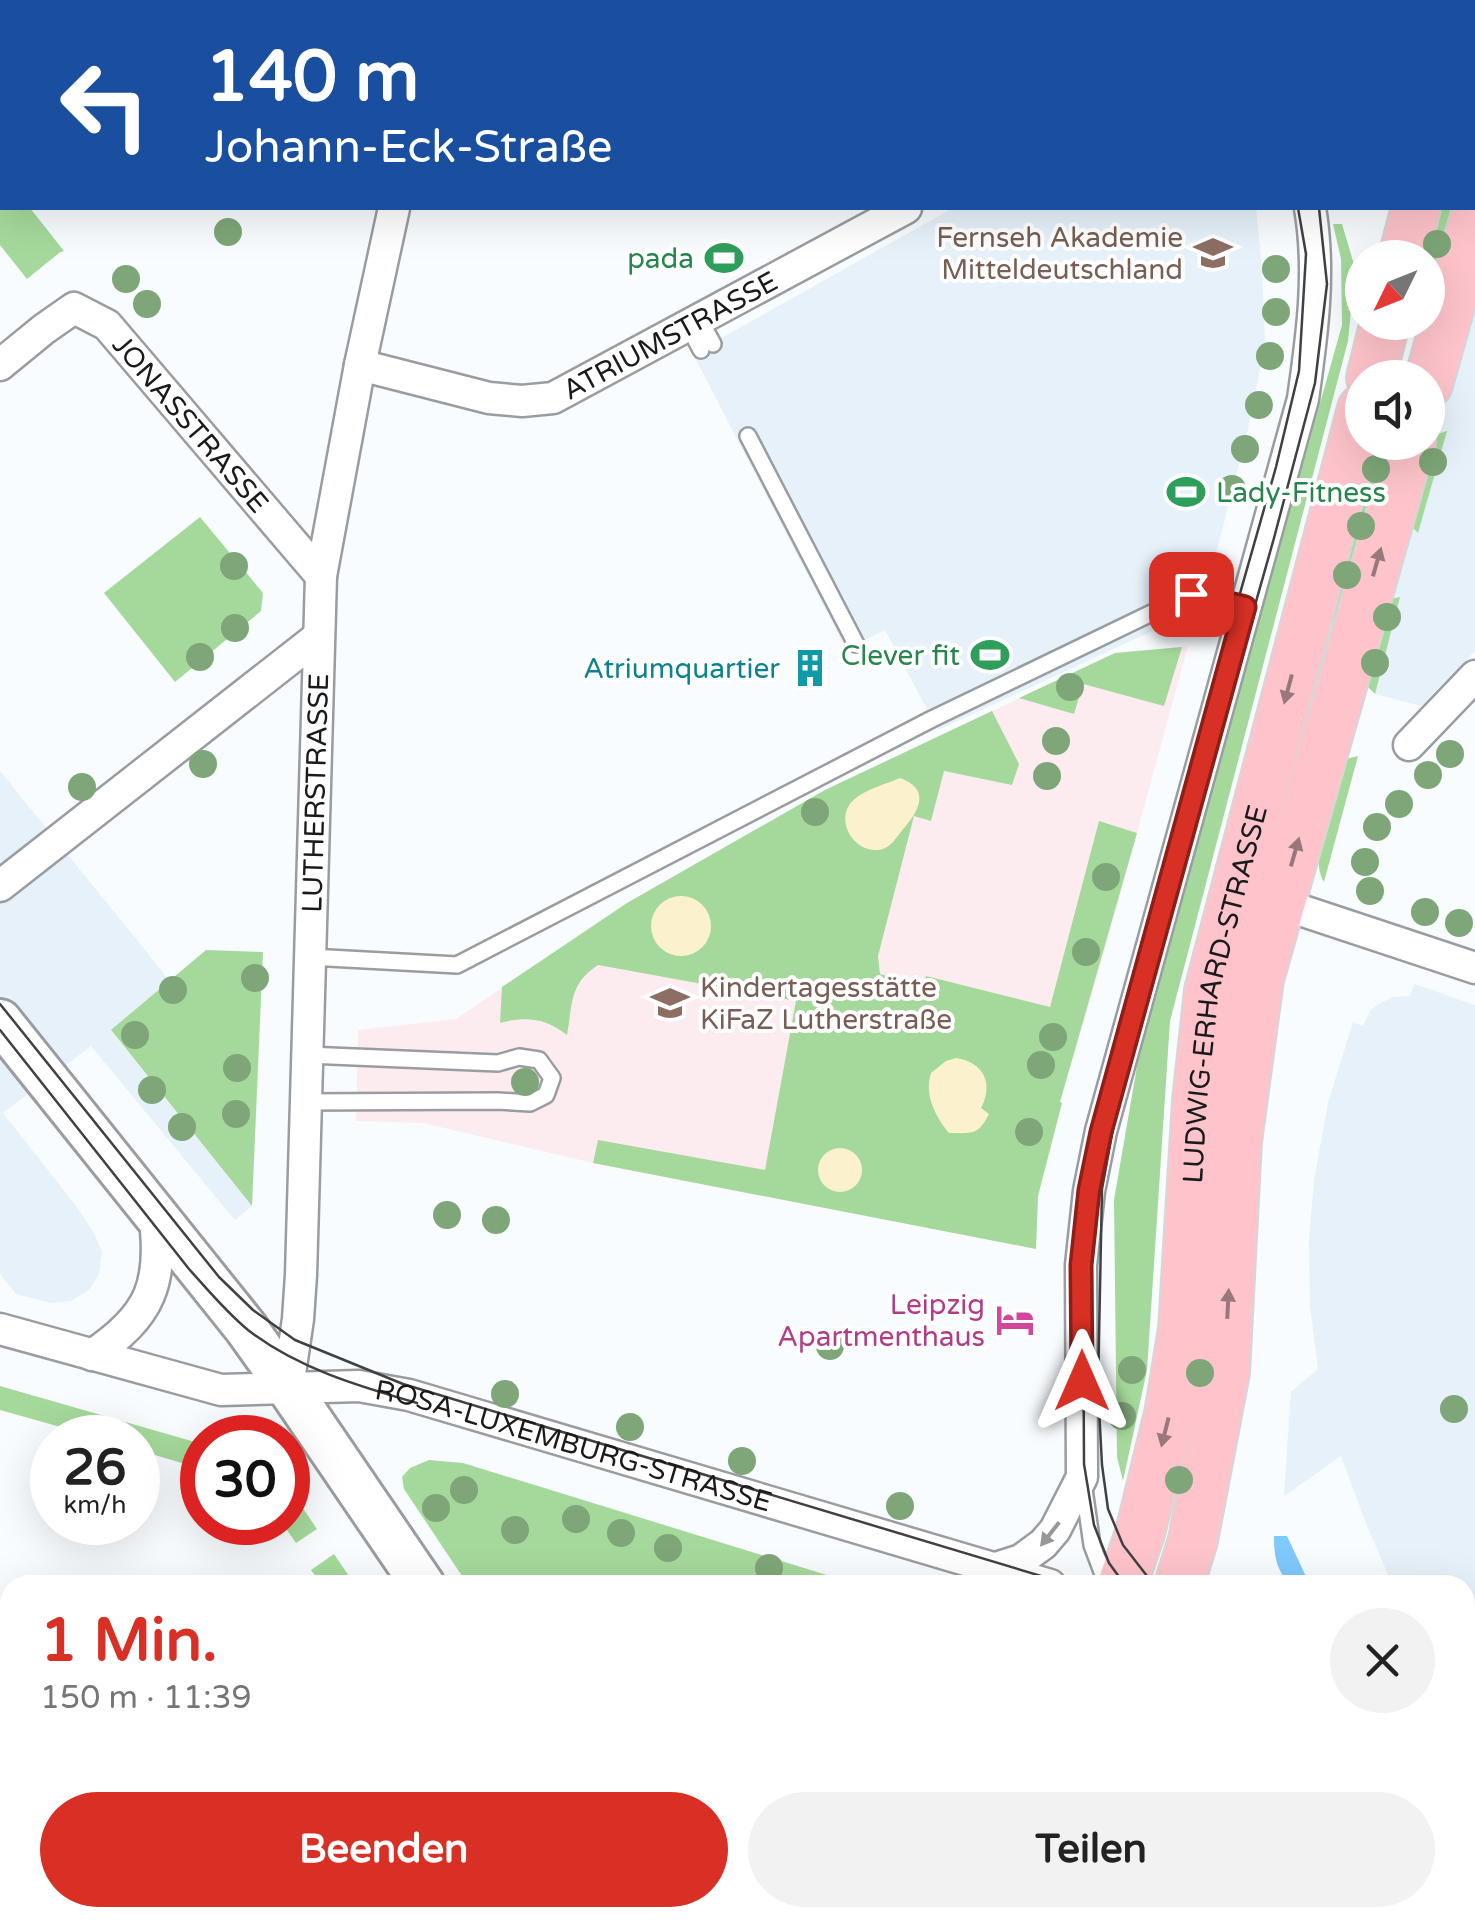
<!DOCTYPE html>
<html lang="de">
<head>
<meta charset="utf-8">
<style>
  :root { --surface:#fff; --page:#f2f2f2; --text:#222; --muted:#767676; --accent:#d93025 }
  body { margin:0; font-family:"Varela Round",sans-serif; background:var(--page); color:var(--text); height:100vh; display:flex; flex-direction:column; font-size:38px; white-space:nowrap }
  * { box-sizing:border-box; margin:0 }
  p { font-size:32px; color:var(--muted) }
  .icon { flex:none; width:55px; height:55px; fill:none; stroke:currentColor; stroke-width:2; stroke-linecap:round; stroke-linejoin:round }
  .map { position:relative; flex:1; overflow:hidden }
  .drawer { position:absolute; left:0px; top:1575px; width:1475px; height:352px; display:flex; flex-direction:column; background:var(--surface); border-radius:30px 30px 0 0; box-shadow:0 10px 40px #0002 }
  .drawer>* { flex:none }
  .hud { position:absolute; left:0px; top:0px; width:1475px; height:210px; box-shadow:0 10px 40px #0002; background:#1a4fa0; color:#fff; overflow:hidden }
  .needle { width:65px; rotate:227deg }
  .fabs { position:absolute; left:1345px; top:240px; display:grid; gap:20px }
  .fabs a { display:grid; place-items:center; width:100px; height:100px; border-radius:50%; background:var(--surface); box-shadow:0 10px 40px #0002; font-size:50px }
  .speed { position:absolute; left:30px; top:1415px; display:flex; gap:20px; font-size:50px; font-weight:700; text-align:center }
  .speed>* { display:grid; place-content:center; width:130px; height:130px; border-radius:50%; background:var(--surface); box-shadow:0 10px 40px #0002; line-height:1 }
  .speed small { font-size:25px; font-weight:400 }
  .speed .limit { border:15px solid #d22; background:#fff; color:#111 }
  .pin { position:absolute; display:grid; place-items:center; width:85px; height:85px; color:#fff; margin:-42px; border-radius:20px; box-shadow:0 5px 15px #0006 }
  .me { position:absolute; width:110px; margin:-55px; rotate:0deg; stroke-linejoin:round; filter:drop-shadow(0 0 8px #0008) }
  .turn { display:flex; align-items:center; gap:35px; height:210px; padding:0 40px; font-size:45px }
  .turn .icon { width:130px; height:130px; stroke-width:2.5 }
  .turn b { display:block; font-size:70px; line-height:85px }
  .round { display:grid; place-items:center; flex:none; width:105px; height:105px; border-radius:52px; background:var(--page) }
  .headline { display:flex; align-items:center; justify-content:space-between; height:170px; padding:0 40px }
  h1 { font-size:60px; font-weight:800; line-height:75px; color:var(--accent) }
  .button { display:flex; gap:20px; margin-top:auto; padding:20px 40px }
  .button a { flex:1; height:115px; border-radius:60px; background:var(--accent); color:#fff; font-size:40px; font-weight:800; line-height:115px; text-align:center }
  .button a+a { background:var(--page); color:var(--text) }
  .map>svg:first-child { display:block }
  .built { fill:#e6f1fa }
  .education { fill:#fcecf0 }
  .green { fill:#a5d99b }
  .sand { fill:#fbf1cc }
  .water { fill:#7fc9fc }
  .lines { fill:none; stroke-linecap:round; stroke-linejoin:round }
  .lane-casing { stroke:#999da1; stroke-width:20 }
  .street-casing { stroke:#999da1; stroke-width:35 }
  .secondary-casing { stroke:#999da1; stroke-width:48 }
  .primary-casing { stroke:#d6d6d6; stroke-width:52 }
  .lane { stroke:#fff; stroke-width:15 }
  .street { stroke:#fff; stroke-width:30 }
  .secondary { stroke:#fff; stroke-width:42 }
  .primary { stroke:#ffc4cb; stroke-width:48 }
  .tram { stroke:#404143; stroke-width:2.5 }
  .tree { fill:#7ea678 }
  .oneway { fill:#98787c }
  .oneway2 { fill:#989899 }
  .route-casing { stroke:#8d1f18; stroke-width:25 }
  .route { stroke:#d93025; stroke-width:18 }
  .labels { text-anchor:middle; stroke-width:8; stroke-linejoin:round; paint-order:stroke }
  .education-label { font-size:28px; fill:#785e54; stroke:#fff; text-anchor:end }
  .leisure-label { font-size:28px; fill:#27864d; stroke:#fff; text-anchor:end }
  .street-label { font-size:28px; fill:#191a1c; stroke:#fff }
  .culture-label { font-size:28px; fill:#0d838f; stroke:#fff; text-anchor:end }
  .hotel-label { font-size:28px; fill:#b23c85; stroke:#fff; text-anchor:end }
</style>
</head>
<body>
<div class="map">
<svg width="1475" height="1926" viewBox="0 0 1475 1926">
  <rect width="100%" height="100%" fill="#f8fcff"/>
  <!-- built -->
  <g class="built">
    <polygon points="953,208 1256,208 1262,268 1265,345 1248,429 1202,608 938,730 885,630 846,649 693,354"/>
    <polygon points="1475,272 1475,651 1421,706 1375,694 1364,683"/>
    <polygon points="0,771 170,981 111,1031 252,1206 235,1220 91,1046 3,1113 76,1206 94,1233 102,1252 99,1274 89,1290 71,1301 51,1303 16,1294 0,1274"/>
    <polygon points="1414,984 1475,1005 1475,1676 1465,1672 1465,1585 1374,1585 1388,1574 1367,1526 1341,1456 1284,1496 1291,1392 1318,1369 1310,1306 1309,1240 1314,1181 1328,1103 1353,1022 1363,1026 1370,1011 1377,1005 1393,997 1410,996"/>
    <polygon points="1465,1773 1475,1776 1475,1926 1061,1926 1067,1918 1465,1918"/>
    <polygon points="0,1829 10,1832 10,1918 257,1918 282,1926 0,1926"/>
  </g>
  <!-- education -->
  <polygon class="education" points="1188,646 1104,954 1060,1102 1062,1103 1038,1196 1036,1249 593,1163 423,1123 356,1121 358,1030 456,1019 627,903 825,790 1115,653"/>
  <!-- green -->
  <g class="green">
    <polygon points="0,165 2,169 2,208 30,208 64,251 59,253 27,279 0,245"/>
    <polygon points="1434,208 1455,208 1428,319 1428,258"/>
    <polygon points="1333,224 1342,224 1355,268 1348,341 1170,1021 1147,1370 1123,1481 1117,1457 1114,1200 1142,1037 1342,325 1341,259"/>
    <polygon points="1447,431 1418,533 1407,522 1431,436"/>
    <polygon points="1372,443 1394,443 1340,637 1331,636 1341,558"/>
    <polygon points="200,517 263,593 261,611 175,682 104,593"/>
    <polygon points="1400,597 1375,694 1364,683 1385,600"/>
    <polygon points="1182,647 1164,706 1083,684 1074,714 1019,698 1115,653"/>
    <path d="M 992,711 L 1019,764 L 1012,785 L 944,771 L 931,821 L 914,816 L 878,956 L 880,974 L 923,986 L 926,976 L 1050,1007 L 1099,821 L 1137,833 L 1060,1102 L 1062,1103 L 1038,1196 L 1036,1249 L 593,1163 L 598,1140 L 765,1170 L 796,1001 L 598,965 C 569,984 573,1003 567,1035 C 546,1018 526,1016 500,1023 L 502,987 L 627,903 L 825,790 Z"/>
    <path d="M 1358,756 L 1324,882 C 1307,855 1334,790 1342,760 Z"/>
    <polygon points="206,950 263,952 252,1206 111,1030"/>
    <polygon points="0,1386 202,1444 202,1469 138,1450 138,1438 96,1437 0,1410"/>
    <polygon points="429,1460 463,1463 859,1585 468,1585 404,1489 402,1477 410,1468"/>
    <polygon points="288,1486 317,1529 296,1543 282,1523 288,1522"/>
    <polygon points="334,1554 355,1585 322,1585 311,1570"/>
    <polygon points="735,1918 841,1918 832,1926 742,1926"/>
  </g>
  <!-- sand -->
  <g class="sand">
    <path d="M 900,778 C 930,789 920,809 905,827 C 896,837 890,851 875,850 C 849,849 834,814 856,798 C 867,789 886,784 900,778 Z"/>
    <circle cx="681" cy="926" r="30"/>
    <path d="M 956,1058 C 984,1062 994,1084 981,1108 L 989,1114 C 978,1136 972,1133 949,1133 C 935,1116 924,1094 931,1073 L 946,1061 Z"/>
    <circle cx="840" cy="1170" r="22"/>
  </g>
  <!-- water -->
  <path class="water" d="M 1274,1536 L 1287,1536 L 1310,1585 L 1291,1585 C 1276,1571 1274,1555 1274,1536 Z"/>
  <g class="lines">
    <!-- lane casing -->
    <g class="lane-casing">
      <g id="lane">
        <polyline points="125,0 128,2"/>
        <polyline points="699,319 713,344"/>
        <polyline points="688,325 701,350"/>
        <polyline points="748,436 856,644"/>
        <polyline points="310,957 457,965 932,719 1191,594 1245,607"/>
        <polyline points="306,1102 498,1101 530,1103 546,1095 552,1078 539,1060 519,1057 498,1063 307,1055"/>
        <polyline points="1083,1482 1092,1545 1107,1585"/>
        <polyline points="0,1767 10,1770"/>
        <polyline points="510,1918 517,1920 521,1926"/>
      </g>
    </g>
    <!-- street casing -->
    <g class="street-casing">
      <g id="street">
        <polyline points="1278,0 1279,2"/>
        <polyline points="441,2 442,0"/>
        <path id="s1" d="M 0,365 L 44,329 L 74,308 L 107,325 L 321,576"/>
        <path id="s2" d="M 360,365 L 489,398 L 522,401 L 553,398 L 906,208"/>
        <polyline points="1409,745 1475,676"/>
        <polyline points="0,886 318,637"/>
        <polyline points="1264,898 1475,968"/>
        <path id="s3" d="M 0,1329 L 221,1390 L 359,1386 L 409,1395 L 1050,1585"/>
        <path d="M 92,1355 C 151,1316 164,1283 154,1213"/>
        <path id="s4" d="M 288,1387 L 298,1319 L 301,1275 L 321,576 L 360,365 L 394,208"/>
        <path d="M 996,1568 L 1021,1560 L 1043,1544 L 1055,1530 L 1082,1477 L 1081,1265 L 1089,1191 L 1101,1131 L 1303,399 C 1312,336 1321,271 1310,208"/>
        <polyline points="1465,1724 1475,1728"/>
      </g>
    </g>
    <!-- secondary casing -->
    <g class="secondary-casing">
      <g id="secondary">
        <polyline points="0,1021 246,1328 288,1387 423,1585"/>
        <polyline points="623,1918 629,1926"/>
        <polyline points="693,1918 699,1926"/>
      </g>
    </g>
    <!-- primary casing -->
    <g class="primary-casing">
      <g id="primary">
        <polyline points="1472,21 1475,14"/>
        <polyline points="1403,258 1416,208"/>
        <polyline points="1371,378 1385,322"/>
        <polyline points="1428,384 1475,217"/>
        <path id="s5" d="M 1122,1585 L 1140,1533 L 1169,1414 L 1177,1366 L 1183,1329 L 1197,1101 L 1209,991 L 1362,409"/>
        <polyline points="1179,1585 1193,1540 1225,1372 1237,1141 1259,979 1411,442"/>
        <polyline points="900,1926 907,1918"/>
        <polyline points="990,1926 997,1918"/>
      </g>
    </g>
    <!-- lane -->
    <use href="#lane" class="lane"/>
    <!-- street -->
    <use href="#street" class="street"/>
    <!-- secondary -->
    <use href="#secondary" class="secondary"/>
    <!-- primary -->
    <use href="#primary" class="primary"/>
    <!-- tram -->
    <g class="tram">
      <polyline points="1260,0 1261,2"/>
      <polyline points="1279,0 1279,2"/>
      <polyline points="1147,931 1198,741 1276,467 1299,371 1306,254 1298,208"/>
      <polyline points="0,1004 219,1277 253,1310 295,1340 403,1384 1071,1585"/>
      <path d="M 0,1030 L 189,1269 C 208,1290 226,1312 248,1330 C 297,1368 358,1386 417,1403"/>
      <polyline points="1110,1066 1087,1170 1083,1261 1084,1464 1094,1525 1109,1563 1125,1585"/>
      <polyline points="1154,1585 1123,1545 1108,1509 1102,1465 1098,1388 1102,1189 1124,1068 1274,538 1315,383 1327,284 1319,208"/>
      <polyline points="1465,1730 1475,1734"/>
    </g>
  </g>
  <!-- trees -->
  <g class="tree">
    <circle cx="228" cy="232" r="14"/>
    <circle cx="1437" cy="244" r="14"/>
    <circle cx="1276" cy="269" r="14"/>
    <circle cx="126" cy="279" r="14"/>
    <circle cx="147" cy="304" r="14"/>
    <circle cx="1276" cy="312" r="14"/>
    <circle cx="1270" cy="356" r="14"/>
    <circle cx="1259" cy="405" r="14"/>
    <circle cx="1245" cy="449" r="14"/>
    <circle cx="1433" cy="462" r="14"/>
    <circle cx="1376" cy="469" r="14"/>
    <circle cx="1232" cy="489" r="14"/>
    <circle cx="1361" cy="526" r="14"/>
    <circle cx="234" cy="566" r="14"/>
    <circle cx="1347" cy="575" r="14"/>
    <circle cx="1387" cy="617" r="14"/>
    <circle cx="235" cy="628" r="14"/>
    <circle cx="200" cy="657" r="14"/>
    <circle cx="1375" cy="663" r="14"/>
    <circle cx="1070" cy="687" r="14"/>
    <circle cx="1056" cy="741" r="14"/>
    <circle cx="1450" cy="754" r="14"/>
    <circle cx="203" cy="764" r="14"/>
    <circle cx="1428" cy="775" r="14"/>
    <circle cx="1047" cy="776" r="14"/>
    <circle cx="82" cy="787" r="14"/>
    <circle cx="1399" cy="804" r="14"/>
    <circle cx="815" cy="812" r="14"/>
    <circle cx="1377" cy="827" r="14"/>
    <circle cx="1365" cy="862" r="14"/>
    <circle cx="1106" cy="877" r="14"/>
    <circle cx="1370" cy="891" r="14"/>
    <circle cx="1425" cy="912" r="14"/>
    <circle cx="1459" cy="923" r="14"/>
    <circle cx="1086" cy="952" r="14"/>
    <circle cx="255" cy="978" r="14"/>
    <circle cx="173" cy="990" r="14"/>
    <circle cx="135" cy="1035" r="14"/>
    <circle cx="1053" cy="1037" r="14"/>
    <circle cx="1041" cy="1065" r="14"/>
    <circle cx="237" cy="1068" r="14"/>
    <circle cx="525" cy="1082" r="14"/>
    <circle cx="152" cy="1090" r="14"/>
    <circle cx="236" cy="1114" r="14"/>
    <circle cx="182" cy="1127" r="14"/>
    <circle cx="1029" cy="1132" r="14"/>
    <circle cx="447" cy="1215" r="14"/>
    <circle cx="496" cy="1220" r="14"/>
    <circle cx="830" cy="1346" r="14"/>
    <circle cx="1132" cy="1370" r="14"/>
    <circle cx="1200" cy="1373" r="14"/>
    <circle cx="505" cy="1394" r="14"/>
    <circle cx="1454" cy="1409" r="14"/>
    <circle cx="1122" cy="1416" r="14"/>
    <circle cx="630" cy="1427" r="14"/>
    <circle cx="742" cy="1461" r="14"/>
    <circle cx="1179" cy="1480" r="14"/>
    <circle cx="464" cy="1490" r="14"/>
    <circle cx="900" cy="1506" r="14"/>
    <circle cx="436" cy="1508" r="14"/>
    <circle cx="576" cy="1519" r="14"/>
    <circle cx="515" cy="1530" r="14"/>
    <circle cx="621" cy="1533" r="14"/>
    <circle cx="668" cy="1548" r="14"/>
    <circle cx="769" cy="1568" r="14"/>
  </g>
  <!-- one-way arrows -->
  <defs><path id="oneway-solid" d="M-6-.8H1V-3.2L6.5 0L1 3.2V.8H-6Z" transform="scale(2.5)"/></defs>
  <g class="oneway">
    <use href="#oneway-solid" transform="translate(1377 562) rotate(-74)"/>
    <use href="#oneway-solid" transform="translate(1288 689) rotate(105)"/>
    <use href="#oneway-solid" transform="translate(1295 852) rotate(-74)"/>
    <use href="#oneway-solid" transform="translate(1228 1304) rotate(-87)"/>
    <use href="#oneway-solid" transform="translate(1165 1432) rotate(104)"/>
  </g>
  <use class="oneway2" href="#oneway-solid" transform="translate(1050 1534) rotate(128)"/>
  <g class="lines">
    <!-- route casing -->
    <g class="route-casing">
      <polyline id="route" points="1082,1381 1081,1265 1089,1190 1101,1132 1245,607 1191,594"/>
    </g>
    <!-- route -->
    <use href="#route" class="route"/>
  </g>
  <!-- icons -->
  <defs>
    <g id="school-bare" transform="scale(3)"><path d="M0-5L7-2L0 1L-7-2ZM-4 1L0 2.5L4 1V4Q0 6-4 4Z" fill="#8d6e63" stroke="#fff" stroke-width="2.5" paint-order="stroke"/></g>
    <g id="stadium-bare" transform="scale(3)"><path d="M0-5a6.5 5 0 1 0 0 10a6.5 5 0 1 0 0-10ZM-3.5-1.8h7v3.6h-7Z" fill="#2e9e5b" stroke="#fff" stroke-width="2.5" paint-order="stroke"/></g>
    <g id="building-bare" transform="scale(3)"><path d="M-4-6H4V6H1V3H-1V6H-4ZM-2.5-4.3h1.7v1.8h-1.7ZM.8-4.3h1.7v1.8H.8ZM-2.5-1h1.7V.8h-1.7ZM.8-1h1.7V.8H.8Z" fill="#0f9aa8" stroke="#fff" stroke-width="2.5" paint-order="stroke"/></g>
    <g id="hotel-bare" transform="scale(3)"><path d="M-6-4.5h1.5V1H6V5H4.5V3h-9V5H-6ZM-4 0a1.8 1.8 0 1 1 3.6 0ZM.5 0V-2.5h3Q6-2.5 6 0Z" fill="#d1479c" stroke="#fff" stroke-width="2.5" paint-order="stroke"/></g>
  </defs>
  <g fill-rule="evenodd">
    <use href="#school-bare" x="1213" y="253"/>
    <use href="#stadium-bare" x="724" y="258"/>
    <use href="#stadium-bare" x="1186" y="492"/>
    <use href="#stadium-bare" x="990" y="655"/>
    <use href="#building-bare" x="810" y="668"/>
    <use href="#school-bare" x="670" y="1003"/>
    <use href="#hotel-bare" x="1015" y="1320"/>
  </g>
  <g class="labels">
    <!-- education labels -->
    <g class="education-label">
      <text x="1183" y="247">Fernseh Akademie<tspan x="1183" dy="32">Mitteldeutschland</tspan></text>
      <text x="700" y="997" text-anchor="start">Kindertagesstätte<tspan x="700" dy="32">KiFaZ Lutherstraße</tspan></text>
    </g>
    <!-- leisure labels -->
    <g class="leisure-label">
      <text x="694" y="268">pada</text>
      <text x="1216" y="502" text-anchor="start">Lady-Fitness</text>
      <text x="960" y="665">Clever fit</text>
    </g>
    <!-- street labels -->
    <g class="street-label">
      <text dy="10" stroke="none"><textPath href="#s2" startOffset="330">ATRIUMSTRASSE</textPath></text>
      <text dy="10" stroke="none"><textPath href="#s1" startOffset="260">JONASSTRASSE</textPath></text>
      <text dy="10" stroke="none"><textPath href="#s4" startOffset="595">LUTHERSTRASSE</textPath></text>
      <text dy="10" stroke="none"><textPath href="#s5" startOffset="602">LUDWIG-ERHARD-STRASSE</textPath></text>
      <text dy="10" stroke="none"><textPath href="#s3" startOffset="590">ROSA-LUXEMBURG-STRASSE</textPath></text>
    </g>
    <!-- culture labels -->
    <g class="culture-label">
      <text x="780" y="678">Atriumquartier</text>
    </g>
    <!-- hotel labels -->
    <g class="hotel-label">
      <text x="985" y="1314">Leipzig<tspan x="985" dy="32">Apartmenthaus</tspan></text>
    </g>
  </g>
</svg>
<div class="fabs">
<a><svg class="needle" viewBox="-14 -14 28 28"><path d="M0-13l5 13h-10z" fill="#e53935"/><path d="M0 13l5-13h-10z" fill="#767676"/></svg></a>
<a><svg class="icon" aria-label="sound" viewBox="0 0 24 24"><path d="M4 9h4l5-4v14l-5-4H4zM17 9q2 3 0 6"/></svg></a>
</div>
<div class="speed"><div>26<small>km/h</small></div><div class="limit">30</div></div>
<div class="pin" style="left:1191px;top:594px;background:#d93025"><svg class="icon" aria-label="arrive" viewBox="0 0 24 24"><path d="M6 21V4h12l-3 4 3 4H6"/></svg></div>
<svg class="me" style="left:1082px;top:1381px" viewBox="-20 -20 40 40"><path d="M0-17L14 15 0 8-14 15z" fill="#d93025" stroke="#fff" stroke-width="4"/></svg>
<div class="hud">
<div class="turn"><svg class="icon" aria-label="left" viewBox="0 0 24 24"><path d="M17 20v-9H6M10 6l-5 5 5 5"/></svg><div><b>140 m</b>Johann-Eck-Straße</div></div>
</div>
<section class="drawer">
<div class="headline"><div><h1>1 Min.</h1><p>150 m · 11:39</p></div><a class="round"><svg class="icon" aria-label="close" viewBox="0 0 24 24"><path d="M6 6l12 12M18 6L6 18"/></svg></a></div>
<div class="button"><a>Beenden</a><a>Teilen</a></div>
</section>
</div>
</body>
</html>
